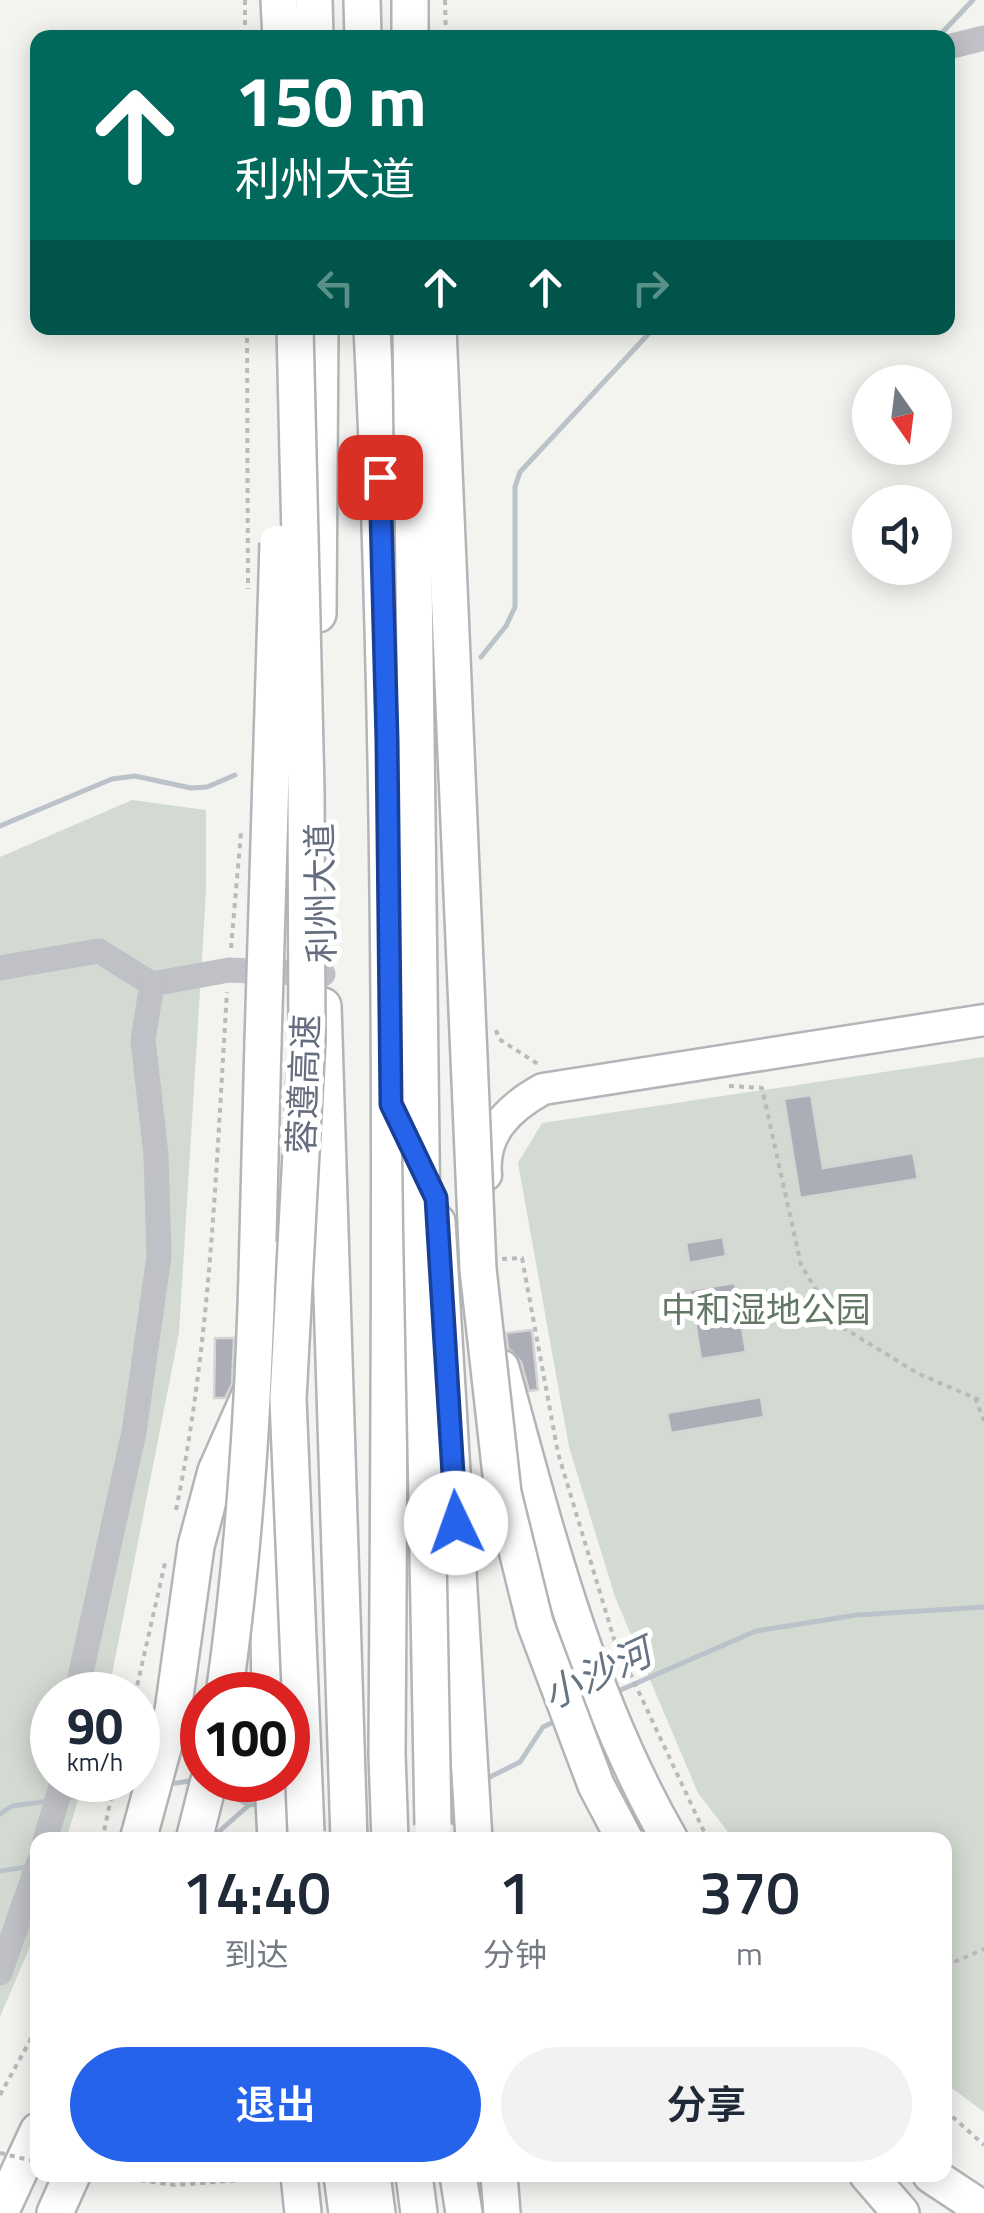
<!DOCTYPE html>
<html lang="zh">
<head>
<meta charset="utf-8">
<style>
  :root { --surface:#fff; --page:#f2f2f3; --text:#1f2937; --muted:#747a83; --accent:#2563eb }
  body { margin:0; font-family:"Titillium Web","Noto Sans SC",sans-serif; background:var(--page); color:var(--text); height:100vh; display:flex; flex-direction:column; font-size:38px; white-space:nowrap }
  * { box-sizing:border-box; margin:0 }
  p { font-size:32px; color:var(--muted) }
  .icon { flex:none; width:55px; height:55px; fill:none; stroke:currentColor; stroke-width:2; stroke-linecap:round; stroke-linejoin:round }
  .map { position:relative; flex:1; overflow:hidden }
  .side { position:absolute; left:30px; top:1832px; width:922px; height:350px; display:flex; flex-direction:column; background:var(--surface); border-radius:20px; box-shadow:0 5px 25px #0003 }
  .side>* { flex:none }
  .guide { position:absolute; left:30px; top:30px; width:925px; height:305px; border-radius:20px; box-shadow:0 5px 25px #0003; background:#00695c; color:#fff; overflow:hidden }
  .needle { width:65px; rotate:166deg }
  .fabs { position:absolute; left:852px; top:365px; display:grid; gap:20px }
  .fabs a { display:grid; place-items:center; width:100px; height:100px; border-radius:50%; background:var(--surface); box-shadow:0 5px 25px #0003; font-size:50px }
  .speed { position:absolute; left:30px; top:1672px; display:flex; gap:20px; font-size:50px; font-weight:700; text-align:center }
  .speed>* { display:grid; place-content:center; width:130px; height:130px; border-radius:50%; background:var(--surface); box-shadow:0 5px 25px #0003; line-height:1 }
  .speed small { font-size:25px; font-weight:400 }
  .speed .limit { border:15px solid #d22; background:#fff; color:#111 }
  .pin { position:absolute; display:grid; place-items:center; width:85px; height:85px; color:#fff; margin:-42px; border-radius:20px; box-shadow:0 5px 15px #0006 }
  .me { position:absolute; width:110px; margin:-55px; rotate:357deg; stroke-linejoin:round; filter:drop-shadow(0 0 8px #0008) }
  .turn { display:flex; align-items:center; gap:35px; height:210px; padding:0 40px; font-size:45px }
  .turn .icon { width:130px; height:130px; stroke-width:2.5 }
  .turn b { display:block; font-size:70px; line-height:85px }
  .lanes { display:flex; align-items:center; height:95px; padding:0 40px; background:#0003; justify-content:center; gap:50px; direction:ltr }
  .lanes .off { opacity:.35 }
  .eta { display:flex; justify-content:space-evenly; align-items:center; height:170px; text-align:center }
  .eta b { font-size:60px; font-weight:600; line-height:70px }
  .cta { display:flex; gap:20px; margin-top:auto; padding:20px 40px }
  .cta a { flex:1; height:115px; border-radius:60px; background:var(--accent); color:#fff; font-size:40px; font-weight:600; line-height:115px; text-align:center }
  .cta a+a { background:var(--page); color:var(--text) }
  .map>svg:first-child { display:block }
  .green { fill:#d3dad2 }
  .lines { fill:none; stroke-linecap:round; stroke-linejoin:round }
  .stream { stroke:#bcc2c9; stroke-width:5 }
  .building { fill:#abaeb6; stroke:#d5d5d3; stroke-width:2.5 }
  .major-casing { stroke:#b3b5b9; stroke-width:35 }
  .highway-casing { stroke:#b2b4b8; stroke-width:40 }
  .path { stroke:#b9babd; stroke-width:4; stroke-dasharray:5 5; stroke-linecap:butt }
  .minor { stroke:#bfc1c6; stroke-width:25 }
  .major { stroke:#fff; stroke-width:30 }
  .highway { stroke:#fff; stroke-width:35 }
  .highway-bridge-casing { stroke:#b2b4b8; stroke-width:40; stroke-linecap:butt }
  .path-bridge { stroke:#b9babd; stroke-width:4; stroke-dasharray:5 5; stroke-linecap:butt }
  .highway-bridge { stroke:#fff; stroke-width:35 }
  .route-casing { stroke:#184099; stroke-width:25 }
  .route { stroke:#2563eb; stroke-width:18 }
  .labels { text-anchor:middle; stroke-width:10; stroke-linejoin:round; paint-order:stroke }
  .street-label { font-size:35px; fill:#656d7f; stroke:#fff }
  .park-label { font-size:35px; fill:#637765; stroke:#fff }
  .water-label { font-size:38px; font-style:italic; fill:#667483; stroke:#fff }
</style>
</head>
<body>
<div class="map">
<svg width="984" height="2213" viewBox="0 0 984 2213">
  <rect width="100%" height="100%" fill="#f3f4f0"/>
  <!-- green -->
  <g class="green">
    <polygon points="132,800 206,810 206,892 179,1333 108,1695 52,1695 52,1780 84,1780 66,1840 38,1840 37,1930 0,2017 0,857"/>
    <polygon points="984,1057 984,2112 945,2083 945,1840 734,1840 698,1793 615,1597 569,1447 518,1163 542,1123"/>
  </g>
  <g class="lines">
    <!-- stream -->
    <g class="stream">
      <polyline points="937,38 973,0"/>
      <polyline points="481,657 506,626 515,607 515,487 520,472 654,328"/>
      <polyline points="0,826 112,779 135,776 191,788 207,787 235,775"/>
      <polyline points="616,1692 756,1631 857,1615 984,1607"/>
      <polyline points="482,1781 520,1762 543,1727 556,1721"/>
      <polyline points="169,1784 197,1780"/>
      <polyline points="219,1789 249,1805 259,1804"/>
      <polyline points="65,1798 138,1788"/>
      <polyline points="0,1814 12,1806 49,1801"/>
      <polyline points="208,1837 214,1836 249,1805"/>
      <polyline points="0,1871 27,1867"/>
    </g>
  </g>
  <!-- building -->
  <g class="building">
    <polygon points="811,1095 823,1168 913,1153 918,1179 800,1198 784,1099"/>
    <polygon points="723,1237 726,1256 689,1263 686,1243"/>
    <polygon points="735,1283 746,1352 701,1359 690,1290"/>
    <polygon points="532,1330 538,1390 529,1391 521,1362 508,1348 506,1333"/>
    <polygon points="215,1338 234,1338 232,1384 225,1398 214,1398"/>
    <polygon points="761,1397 764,1417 671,1433 667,1413"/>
  </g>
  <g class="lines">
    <!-- major casing -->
    <g class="major-casing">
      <path id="major" d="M 486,1175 C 482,1134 508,1108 543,1089 L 984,1020"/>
    </g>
    <!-- highway casing -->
    <g class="highway-casing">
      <g id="highway">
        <polyline points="279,0 281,38"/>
        <polyline points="314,0 315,38"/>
        <polyline points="362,0 363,38"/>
        <polyline points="410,38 410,0"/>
        <path d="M 372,328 C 395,803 390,1278 387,1754 L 390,1840"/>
        <polyline points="318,614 320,328"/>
        <polyline points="323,1006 349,1840"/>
        <polyline points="437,1222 474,1840"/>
        <polyline points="257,1275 263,1042"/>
        <path d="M 501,1368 C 545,1529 586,1694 670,1840"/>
        <polyline points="270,1695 265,1362 284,1257"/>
        <polyline points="273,1780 276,1840"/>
        <polyline points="138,1840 173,1711 196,1546 216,1471 252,1390"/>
        <polyline points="194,1840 209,1780"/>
        <polyline points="299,2175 303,2213"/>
        <polyline points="342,2175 347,2213"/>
        <polyline points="372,2175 377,2213"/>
        <polyline points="414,2175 419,2213"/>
        <polyline points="458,2175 464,2213"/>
        <polyline points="499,2175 502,2213"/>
        <polyline points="868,2175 901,2213"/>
        <polyline points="931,2175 984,2210"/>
        <polyline points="0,2213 38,2131"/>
        <polyline points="55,2213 72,2175"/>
      </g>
    </g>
    <!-- path -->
    <g class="path">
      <polyline points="245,0 245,38"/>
      <polyline points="445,0 446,38"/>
      <polyline points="247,328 248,589"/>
      <polyline points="231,948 241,833"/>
      <polyline points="496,1030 499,1039 538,1064"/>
      <polyline points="729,1086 762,1088 801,1265 837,1324 919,1374 984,1402"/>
      <polyline points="502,1259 522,1258 558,1453 614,1639 708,1840"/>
      <polyline points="975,1398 984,1421"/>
      <path d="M 176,1510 C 211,1340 216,1165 227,992"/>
      <polyline points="135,1695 165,1563"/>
      <polyline points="102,1840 115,1780"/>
      <polyline points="945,1966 984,1949"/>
      <polyline points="0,2095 38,2026"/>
      <polyline points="945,2110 984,2145"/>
    </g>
    <!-- minor -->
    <g class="minor">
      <polyline points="948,47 984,38"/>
      <polyline points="0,968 99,951 152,984 229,970 323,974"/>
      <polyline points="76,1695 134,1432 159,1256 156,1155 143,1040 152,984"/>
      <polyline points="45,1840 63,1780"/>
      <polyline points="0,1973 38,1864"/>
    </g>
    <!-- major -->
    <use href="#major" class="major"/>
    <!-- highway -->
    <use href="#highway" class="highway"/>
    <!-- highway-bridge casing -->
    <g class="highway-bridge-casing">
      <g id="highway-bridge">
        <polyline points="295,328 306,790 307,1039 288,1399 306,1832"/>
        <polyline points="411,328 422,1230 433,1825"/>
        <polyline points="438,328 478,1269 503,1493 535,1623 596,1785 625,1840"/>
        <polyline points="263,1042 278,543"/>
        <path d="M 224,1695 C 244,1555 253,1416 257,1275"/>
      </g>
    </g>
    <!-- path-bridge -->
    <g class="path-bridge">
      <polyline points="0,2153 38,2162"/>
      <polyline points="101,2175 175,2185 309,2175"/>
    </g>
    <!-- highway-bridge -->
    <use href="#highway-bridge" class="highway-bridge"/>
  </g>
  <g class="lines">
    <!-- route casing -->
    <g class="route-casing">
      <polyline id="route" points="380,477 387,740 391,1104 436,1198 456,1523"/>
    </g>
    <!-- route -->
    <use href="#route" class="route"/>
  </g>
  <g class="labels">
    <!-- street labels -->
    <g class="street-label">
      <text transform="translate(321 893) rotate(-91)" y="12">利州大道</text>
      <text transform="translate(304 1084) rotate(-88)" y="12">蓉遵高速</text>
    </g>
    <!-- park labels -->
    <g class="park-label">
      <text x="766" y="1322">中和湿地公园</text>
    </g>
    <!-- water labels -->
    <g class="water-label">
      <text transform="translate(597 1674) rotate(-25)" y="13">小沙河</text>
    </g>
  </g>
</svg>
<div class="fabs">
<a><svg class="needle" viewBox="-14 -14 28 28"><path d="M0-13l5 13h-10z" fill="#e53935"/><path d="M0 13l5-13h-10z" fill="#747a83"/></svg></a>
<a><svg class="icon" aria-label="sound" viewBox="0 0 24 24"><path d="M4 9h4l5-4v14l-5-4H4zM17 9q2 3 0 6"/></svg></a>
</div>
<div class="speed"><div>90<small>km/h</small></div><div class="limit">100</div></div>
<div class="pin" style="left:380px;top:477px;background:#d93025"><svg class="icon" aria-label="arrive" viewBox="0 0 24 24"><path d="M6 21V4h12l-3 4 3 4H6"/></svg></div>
<svg class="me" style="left:456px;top:1523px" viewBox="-20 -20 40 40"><circle r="19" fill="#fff"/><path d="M0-13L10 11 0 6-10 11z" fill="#2563eb"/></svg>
<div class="guide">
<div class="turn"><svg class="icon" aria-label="ahead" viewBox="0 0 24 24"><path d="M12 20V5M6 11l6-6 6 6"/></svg><div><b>150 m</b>利州大道</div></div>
<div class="lanes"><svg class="icon off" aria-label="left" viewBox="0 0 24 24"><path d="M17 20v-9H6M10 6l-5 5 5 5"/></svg><svg class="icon" aria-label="ahead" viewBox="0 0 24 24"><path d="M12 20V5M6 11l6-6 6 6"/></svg><svg class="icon" aria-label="ahead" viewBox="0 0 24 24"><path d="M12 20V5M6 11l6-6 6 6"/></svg><svg class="icon off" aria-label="right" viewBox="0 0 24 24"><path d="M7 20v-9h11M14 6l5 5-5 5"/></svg></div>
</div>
<section class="side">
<div class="eta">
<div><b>14:40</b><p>到达</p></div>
<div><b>1</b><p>分钟</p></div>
<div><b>370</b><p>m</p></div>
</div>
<div class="cta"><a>退出</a><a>分享</a></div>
</section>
</div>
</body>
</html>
